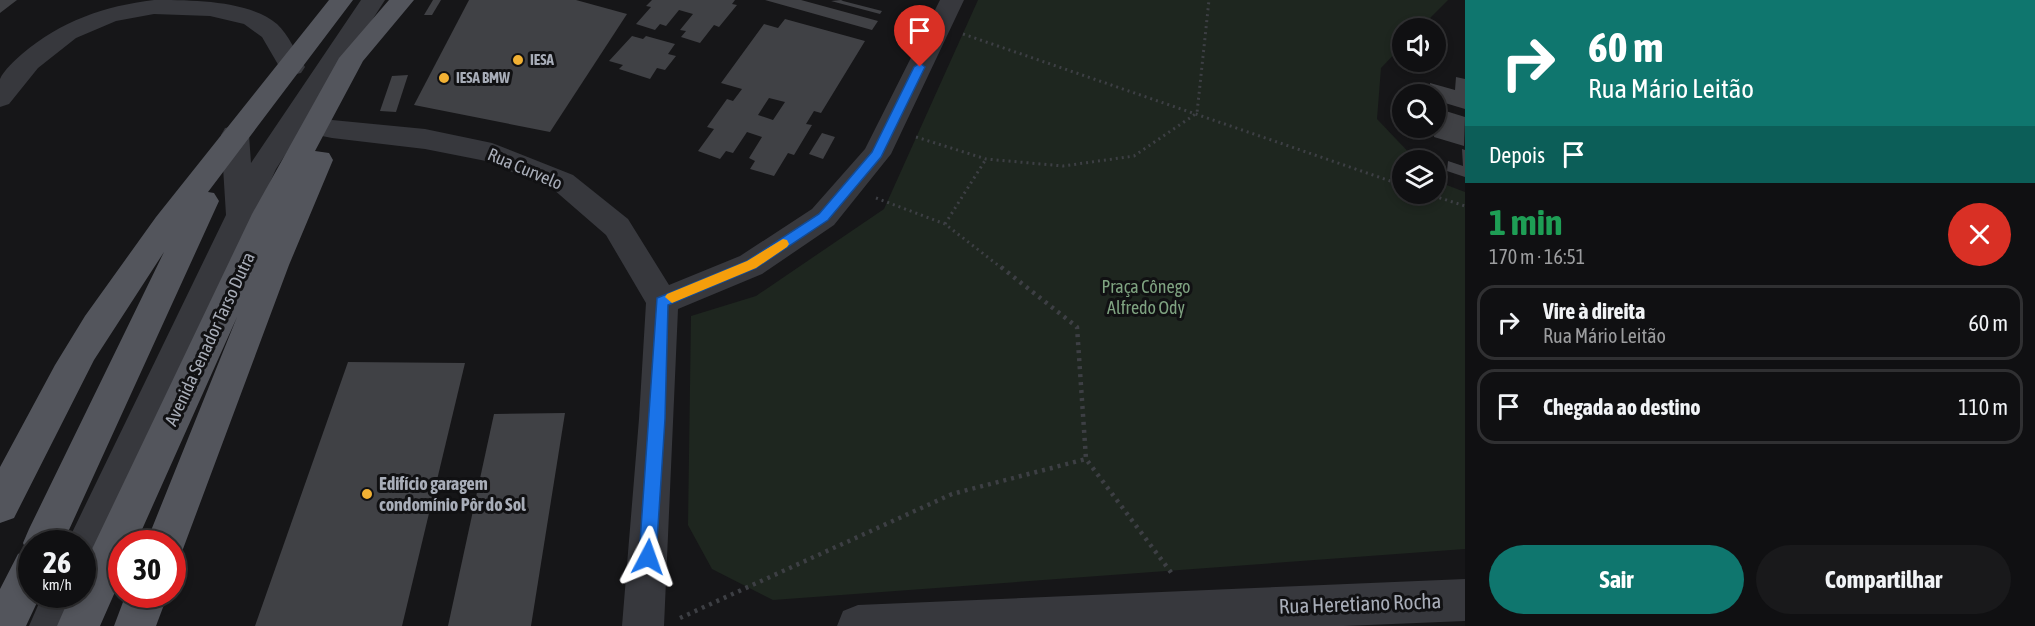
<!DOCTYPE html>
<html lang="pt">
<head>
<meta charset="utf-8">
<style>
  :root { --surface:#101012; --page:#19191b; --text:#f1f3f6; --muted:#9c9d9f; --line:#303032; --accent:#0f766e }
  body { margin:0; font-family:"Asap Condensed",sans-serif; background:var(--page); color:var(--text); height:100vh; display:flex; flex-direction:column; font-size:22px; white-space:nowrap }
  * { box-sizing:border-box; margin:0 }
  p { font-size:20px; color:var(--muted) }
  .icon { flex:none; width:33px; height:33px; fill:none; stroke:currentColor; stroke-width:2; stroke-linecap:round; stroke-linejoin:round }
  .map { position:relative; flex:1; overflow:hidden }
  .drawer { display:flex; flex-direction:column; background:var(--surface); width:570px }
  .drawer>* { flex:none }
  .banner { background:#0f766e; color:#fff; overflow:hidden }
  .tools { position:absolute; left:1392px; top:18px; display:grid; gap:12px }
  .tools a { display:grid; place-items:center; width:54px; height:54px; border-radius:50%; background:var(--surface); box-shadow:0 3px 9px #0003,0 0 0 2px var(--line); font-size:30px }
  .speed { position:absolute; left:18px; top:530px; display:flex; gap:12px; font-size:30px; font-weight:700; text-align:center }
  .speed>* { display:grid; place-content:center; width:78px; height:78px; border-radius:50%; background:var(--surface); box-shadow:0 3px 9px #0003,0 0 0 2px var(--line); line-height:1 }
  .speed small { font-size:15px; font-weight:400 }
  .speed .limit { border:9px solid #d22; background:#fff; color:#111 }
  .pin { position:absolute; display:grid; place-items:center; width:51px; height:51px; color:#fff; margin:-62px -26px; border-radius:50% 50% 50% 0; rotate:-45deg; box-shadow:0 0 6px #0007 }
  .pin .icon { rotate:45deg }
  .me { position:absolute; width:66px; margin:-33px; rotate:4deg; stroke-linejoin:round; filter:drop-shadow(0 0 4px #0008) }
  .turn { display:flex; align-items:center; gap:21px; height:126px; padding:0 24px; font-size:27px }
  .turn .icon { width:78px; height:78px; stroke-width:2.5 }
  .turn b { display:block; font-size:42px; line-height:51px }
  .then { display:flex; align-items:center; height:57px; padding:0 24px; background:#0003; gap:12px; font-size:22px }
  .round { display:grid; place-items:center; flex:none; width:63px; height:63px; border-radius:32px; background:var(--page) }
  .headline { display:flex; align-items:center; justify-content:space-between; height:102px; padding:0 24px }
  h1 { font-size:36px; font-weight:700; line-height:45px; color:#1e9e55 }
  .primary-button { display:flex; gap:12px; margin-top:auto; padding:12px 24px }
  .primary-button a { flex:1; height:69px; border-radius:36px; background:var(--accent); color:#fff; font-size:24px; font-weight:700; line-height:69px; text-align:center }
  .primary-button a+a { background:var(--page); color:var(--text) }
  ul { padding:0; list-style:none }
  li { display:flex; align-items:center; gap:18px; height:75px; margin:0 12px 9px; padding:0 12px; border:3px solid var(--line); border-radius:18px }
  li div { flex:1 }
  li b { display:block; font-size:22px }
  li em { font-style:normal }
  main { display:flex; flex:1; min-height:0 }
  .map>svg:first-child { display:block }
  .green { fill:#1e261f }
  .building { fill:#404145; fill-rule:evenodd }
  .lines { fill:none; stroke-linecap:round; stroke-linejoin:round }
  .path-far1 { stroke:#3d3f44; stroke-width:3; stroke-dasharray:2 4; stroke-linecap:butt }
  .path { stroke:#3d3f44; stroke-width:4.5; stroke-dasharray:3 5; stroke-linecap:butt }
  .minor { fill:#37383d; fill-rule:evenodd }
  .major { fill:#53555c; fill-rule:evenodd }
  .route { fill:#1a73e8; stroke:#114b97; stroke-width:1.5 }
  .slow { fill:#f59e0b }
  .poi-dot { fill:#f2b134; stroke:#111113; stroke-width:2 }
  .labels { text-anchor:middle; stroke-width:6; stroke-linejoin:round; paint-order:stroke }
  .far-poi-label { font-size:15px; font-weight:bold; fill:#a8adb8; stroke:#111113; text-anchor:start }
  .street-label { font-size:18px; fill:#a8adb8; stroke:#111113 }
  .park-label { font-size:18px; fill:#7fa381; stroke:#111113 }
  .poi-label { font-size:18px; font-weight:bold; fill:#a8adb8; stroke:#111113; text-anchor:start }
  .near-street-label { font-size:21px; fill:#a8adb8; stroke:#111113 }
</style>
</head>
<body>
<main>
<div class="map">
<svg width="1465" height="626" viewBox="0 0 1465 626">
  <rect width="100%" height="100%" fill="#161618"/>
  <!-- green -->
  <polygon class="green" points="978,0 1448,0 1420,28 1402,28 1402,46 1381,68 1377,119 1416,160 1402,160 1402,194 1436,194 1436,181 1465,192 1465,549 773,600 712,569 688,525 691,316 756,296 884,209"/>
  <!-- building -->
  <g class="building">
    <polygon points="0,0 17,0 0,13"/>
    <polygon points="433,0 441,0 432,15 424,15"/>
    <polygon points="469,0 576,0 627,14 550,132 414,105"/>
    <polygon points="652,0 735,0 732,4 737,5 719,27 714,25 700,43 681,37 686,31 680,30 693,14 679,10 666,26 660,24 655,30 636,24 651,7 646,6"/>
    <polygon points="765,0 801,0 878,21 872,30"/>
    <polygon points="841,0 843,1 882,11 880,14 831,1"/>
    <path d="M 785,19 L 865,41 L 821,113 L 814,111 L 806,124 L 812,125 L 794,155 L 788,153 L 774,176 L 750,169 L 755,161 L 749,158 L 762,137 L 747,132 L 733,153 L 726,151 L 720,159 L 698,151 L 714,129 L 707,127 L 727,99 L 733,101 L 742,89 L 721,83 L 764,24 L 778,28 ZM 769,98 L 785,102 L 773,120 L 758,115 Z"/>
    <polygon points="632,36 643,39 646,36 675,44 668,54 676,56 665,70 657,68 650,79 619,69 623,65 609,61"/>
    <polygon points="408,75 396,112 380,111 392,76"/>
    <polygon points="1456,77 1465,79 1465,109 1445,103 1445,100 1436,97 1436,94 1430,94 1430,83 1455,90"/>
    <polygon points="1436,108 1465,117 1464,146 1434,137"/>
    <polygon points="822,133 835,137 823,159 809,154"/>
    <polygon points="1462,149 1465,150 1465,177 1447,171 1448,161 1463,166"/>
    <polygon points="348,362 465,363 402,626 255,626"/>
    <polygon points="565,413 531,626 448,626 494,414"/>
  </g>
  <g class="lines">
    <!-- path-far1 -->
    <g class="path-far1">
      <polyline points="963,34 1402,185"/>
      <polyline points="916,137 986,159 1063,166 1134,156 1197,113 1209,0"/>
      <polyline points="1428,194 1465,206"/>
      <polyline points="876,198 945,224 1003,269"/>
      <polyline points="945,224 986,159"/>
    </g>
    <!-- path -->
    <g class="path">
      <polyline points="1001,267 1077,327 1086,459 1173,575"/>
      <polyline points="680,618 952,494 1086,459"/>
    </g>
    <!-- minor -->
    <g class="minor">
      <path d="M 154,0 C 190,0 249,0 277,24 C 289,35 296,53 305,67 L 301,73 L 292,75 L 283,73 L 262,37 L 244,24 L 210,16 L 154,14 L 116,21 L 76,38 L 38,68 L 9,104 L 0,107 C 0,99 0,86 0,79 C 4,70 15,60 22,54 C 61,21 104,6 154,0 Z"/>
      <polygon points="361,0 385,0 276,169 96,570 82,576 82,543 67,543 226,215 221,135 225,128 235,126 245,128 249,135 251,163"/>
      <polygon points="940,0 964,0 891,154 834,225 762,274 678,309 664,626 622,626 639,419 646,303 606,235 553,189 486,161 425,149 332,138 322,136 318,129 322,122 332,120 425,129 492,143 573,175 628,219 669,285 740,256 812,209 865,149"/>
      <polygon points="1465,579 1465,621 1344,626 837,626 843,611 858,605"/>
      <polygon points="82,586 86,594 72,626 29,626 43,594 82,594"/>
    </g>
    <!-- major -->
    <g class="major">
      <polygon points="329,0 353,0 208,192 214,193 219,201 63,543 32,543 32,594 41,594 26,626 0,626 0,589 18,554 26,550 23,543 29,529 164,252 94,360 14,518 0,523 0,467 55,365 85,316 156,217"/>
      <polygon points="389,0 414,0 363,61 315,151 329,153 333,160 289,265 180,557 172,560 172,543 146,543 237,317 136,543 122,543 122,576 100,626 57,626 71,594 82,594 82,570 252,214 339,58"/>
      <polygon points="126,594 168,594 156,626 114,626"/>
    </g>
  </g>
  <!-- route -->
  <polygon class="route" points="920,63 925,67 881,157 828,220 756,268 668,305 665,419 656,557 653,563 648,565 642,563 639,557 657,298 747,261 819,214 872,152 914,67"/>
  <!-- slow -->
  <polygon class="slow" points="783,239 787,240 789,244 787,247 756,268 672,303 665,297 667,294 747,261"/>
  <!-- markers -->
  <g class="poi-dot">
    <circle cx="518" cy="60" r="6"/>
    <circle cx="444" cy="78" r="6"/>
    <circle cx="367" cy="494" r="6"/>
  </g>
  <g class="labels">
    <!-- far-poi labels -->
    <g class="far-poi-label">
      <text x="530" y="65">IESA</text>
      <text x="456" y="83">IESA BMW</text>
    </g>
    <!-- street labels -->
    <g class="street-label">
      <text transform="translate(525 169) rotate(23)" y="6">Rua Curvelo</text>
      <text transform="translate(210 339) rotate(-65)" y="6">Avenida Senador Tarso Dutra</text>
    </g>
    <!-- park labels -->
    <g class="park-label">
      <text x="1146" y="293">Praça Cônego<tspan x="1146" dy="21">Alfredo Ody</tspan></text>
    </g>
    <!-- poi labels -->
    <g class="poi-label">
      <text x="379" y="490">Edifício garagem<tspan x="379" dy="21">condomínio Pôr do Sol</tspan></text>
    </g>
    <!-- near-street labels -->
    <g class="near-street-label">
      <text transform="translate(1360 604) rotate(-2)" y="7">Rua Heretiano Rocha</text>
    </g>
  </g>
</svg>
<div class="tools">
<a><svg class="icon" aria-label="sound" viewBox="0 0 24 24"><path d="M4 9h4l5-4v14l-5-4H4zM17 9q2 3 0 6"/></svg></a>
<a><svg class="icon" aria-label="search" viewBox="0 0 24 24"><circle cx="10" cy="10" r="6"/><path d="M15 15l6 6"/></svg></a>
<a><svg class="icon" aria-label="layers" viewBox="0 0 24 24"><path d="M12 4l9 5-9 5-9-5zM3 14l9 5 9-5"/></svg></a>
</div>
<div class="speed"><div>26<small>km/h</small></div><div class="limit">30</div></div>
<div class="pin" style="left:920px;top:67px;background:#d93025"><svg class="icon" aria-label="arrive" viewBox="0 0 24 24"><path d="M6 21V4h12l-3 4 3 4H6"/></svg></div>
<svg class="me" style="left:648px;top:557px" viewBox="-20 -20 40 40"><path d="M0-17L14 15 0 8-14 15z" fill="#1a73e8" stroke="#fff" stroke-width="4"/></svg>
</div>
<section class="drawer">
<div class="banner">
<div class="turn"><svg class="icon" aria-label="right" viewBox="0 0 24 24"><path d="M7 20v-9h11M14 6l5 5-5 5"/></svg><div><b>60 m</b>Rua Mário Leitão</div></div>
<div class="then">Depois<svg class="icon" aria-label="arrive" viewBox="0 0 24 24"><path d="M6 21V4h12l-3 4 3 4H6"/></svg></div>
</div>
<div class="headline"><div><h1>1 min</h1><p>170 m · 16:51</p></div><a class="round" style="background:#d93025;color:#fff"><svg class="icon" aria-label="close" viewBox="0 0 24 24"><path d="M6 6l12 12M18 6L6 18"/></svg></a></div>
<ul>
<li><svg class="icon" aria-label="right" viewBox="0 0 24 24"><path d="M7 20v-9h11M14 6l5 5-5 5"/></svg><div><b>Vire à direita</b><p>Rua Mário Leitão</p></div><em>60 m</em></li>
<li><svg class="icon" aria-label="arrive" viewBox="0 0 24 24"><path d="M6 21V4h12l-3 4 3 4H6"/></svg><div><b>Chegada ao destino</b></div><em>110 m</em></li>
</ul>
<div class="primary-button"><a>Sair</a><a>Compartilhar</a></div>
</section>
</main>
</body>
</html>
